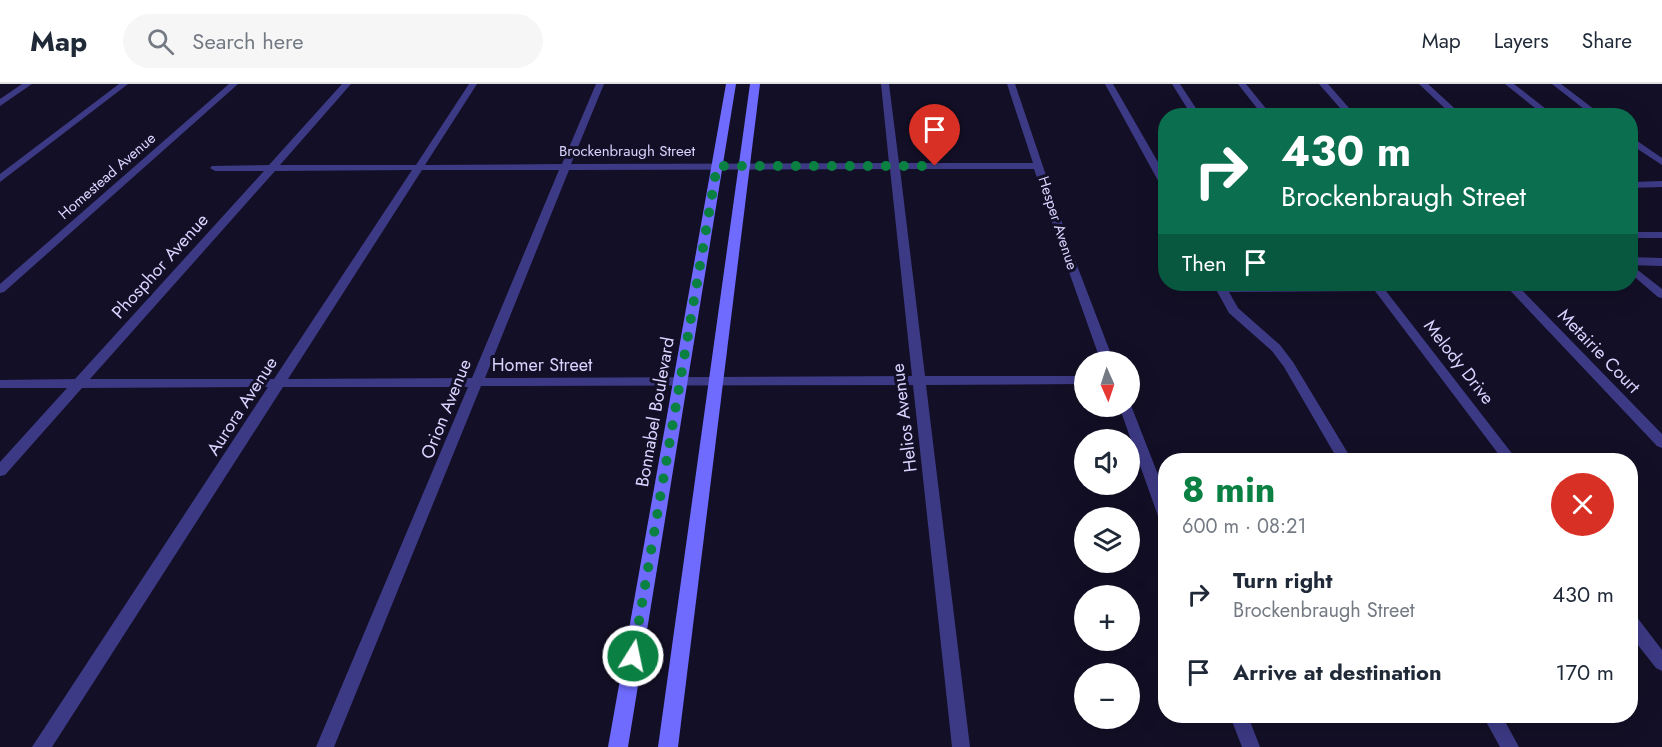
<!DOCTYPE html>
<html lang="en">
<head>
<meta charset="utf-8">
<style>
  :root { --surface:#fff; --page:#f6f6f7; --text:#1f2937; --muted:#747a83; --line:#e0e1e3; --accent:#0b8043 }
  body { margin:0; font-family:Jost,sans-serif; background:var(--page); color:var(--text); height:100vh; display:flex; flex-direction:column; font-size:22px; white-space:nowrap }
  * { box-sizing:border-box; margin:0 }
  p { font-size:20px; color:var(--muted) }
  .icon { flex:none; width:33px; height:33px; fill:none; stroke:currentColor; stroke-width:2; stroke-linecap:round; stroke-linejoin:round }
  .map { position:relative; flex:1; overflow:hidden }
  .sheet { position:absolute; left:1158px; top:369px; width:480px; height:270px; display:flex; flex-direction:column; background:var(--surface); border-radius:24px; box-shadow:0 6px 24px #0002 }
  .sheet>* { flex:none }
  .banner { position:absolute; left:1158px; top:24px; width:480px; height:183px; border-radius:24px; box-shadow:0 6px 24px #0002; background:#0b6e4f; color:#fff; overflow:hidden }
  .needle { width:39px; rotate:177deg }
  .controls { position:absolute; left:1074px; top:267px; display:grid; gap:12px }
  .controls a { display:grid; place-items:center; width:66px; height:66px; border-radius:50%; background:var(--surface); box-shadow:0 6px 24px #0002; font-size:30px }
  .pin { position:absolute; display:grid; place-items:center; width:51px; height:51px; color:#fff; margin:-62px -26px; border-radius:50% 50% 50% 0; rotate:-45deg; box-shadow:0 0 6px #0007 }
  .pin .icon { rotate:45deg }
  .me { position:absolute; width:66px; margin:-33px; rotate:10deg; stroke-linejoin:round; filter:drop-shadow(0 0 4px #0008) }
  .turn { display:flex; align-items:center; gap:21px; height:126px; padding:0 24px; font-size:27px }
  .turn .icon { width:78px; height:78px; stroke-width:2.5 }
  .turn b { display:block; font-size:42px; line-height:51px }
  .then { display:flex; align-items:center; height:57px; padding:0 24px; background:#0003; gap:12px; font-size:22px }
  .round { display:grid; place-items:center; flex:none; width:63px; height:63px; border-radius:32px; background:var(--page) }
  .headline { display:flex; align-items:center; justify-content:space-between; height:102px; padding:0 24px }
  h1 { font-size:36px; font-weight:700; line-height:45px; color:var(--accent) }
  ul { padding:0; list-style:none }
  li { display:flex; align-items:center; gap:18px; height:78px; padding:0 24px }
  li div { flex:1 }
  li b { display:block; font-size:22px }
  li em { font-style:normal }
  header { display:flex; align-items:center; gap:36px; box-sizing:border-box; height:84px; padding:0 30px; background:var(--surface); border-bottom:2px solid var(--line) }
  header strong { font-size:28px }
  nav { display:flex; gap:33px; margin-inline-start:auto; font-size:21px }
  .search { width:420px; height:54px; background:var(--page); display:flex; align-items:center; gap:15px; box-sizing:border-box; padding:0 21px; border-radius:33px; color:var(--muted); font-size:22px }
  .map>svg:first-child { display:block }
  .lines { fill:none; stroke-linecap:round; stroke-linejoin:round }
  .minor { fill:#3d3a85; fill-rule:evenodd }
  .tertiary { fill:#3d3a85; fill-rule:evenodd }
  .secondary { fill:#6f6bff; fill-rule:evenodd }
  .route { stroke:#0b8043; stroke-width:10; stroke-dasharray:0 18 }
  .labels { text-anchor:middle; stroke-width:6; stroke-linejoin:round; paint-order:stroke }
  .far-street-label { font-size:15px; fill:#d9d4ff; stroke:#130f26 }
  .street-label { font-size:18px; fill:#d9d4ff; stroke:#130f26 }
</style>
</head>
<body>
<header>
<strong>Map</strong>
<div class="search"><svg class="icon" aria-label="search" viewBox="0 0 24 24"><circle cx="10" cy="10" r="6"/><path d="M15 15l6 6"/></svg>Search here</div>
<nav><a>Map</a><a>Layers</a><a>Share</a></nav>
</header>
<div class="map">
<svg width="1662" height="663" viewBox="0 0 1662 663">
  <rect width="100%" height="100%" fill="#130f26"/>
  <g class="lines">
    <!-- minor -->
    <g class="minor">
      <polygon points="22,0 32,0 0,22 0,15"/>
      <polygon points="119,0 128,0 0,98 0,90"/>
      <polygon points="229,0 238,0 4,208 0,209 0,200"/>
      <path d="M 342,0 L 351,0 L 280,81 L 416,81 L 469,0 L 477,0 L 425,81 L 562,80 L 596,0 L 604,0 L 571,80 L 889,79 L 881,0 L 889,0 L 899,79 L 1033,79 L 1007,0 L 1015,0 L 1073,171 L 1114,278 L 1101,278 L 1063,171 L 1034,85 L 900,85 L 925,292 L 1084,292 L 1084,300 L 926,301 L 970,663 L 952,663 L 913,301 L 481,302 L 334,663 L 316,663 L 468,303 L 283,303 L 52,663 L 32,663 L 268,303 L 82,304 L 5,391 L 0,392 L 0,378 L 67,304 L 0,304 L 0,296 L 75,295 L 264,87 L 215,87 L 210,84 L 212,82 L 269,81 ZM 890,85 L 912,292 L 485,294 L 569,86 ZM 412,86 L 274,295 L 90,295 L 275,87 ZM 422,86 L 559,86 L 472,294 L 288,295 Z"/>
      <polygon points="1105,0 1113,0 1166,92 1166,105 1161,102"/>
      <polygon points="1172,0 1180,0 1201,32 1192,32"/>
      <polygon points="1238,0 1246,0 1272,32 1263,32"/>
      <polygon points="1319,0 1328,0 1356,32 1347,32"/>
      <polygon points="1419,0 1428,0 1463,32 1453,32"/>
      <polygon points="1505,0 1514,0 1555,32 1545,32"/>
      <polygon points="1552,0 1561,0 1603,32 1593,32"/>
      <polygon points="1630,52 1662,74 1662,81 1630,60"/>
      <polygon points="1662,97 1662,103 1630,104 1630,98"/>
      <rect x="1630" y="148" width="32" height="6"/>
      <polygon points="1630,180 1662,205 1662,214 1658,213 1630,189"/>
      <polygon points="1213,200 1475,201 1475,205 1471,206 1386,207 1517,376 1503,376 1375,207 1229,208 1238,224 1280,261 1293,278 1352,376 1338,376 1284,283 1272,267 1229,229"/>
      <polygon points="1504,200 1516,200 1662,350 1662,364 1657,362"/>
      <polygon points="1130,319 1166,411 1166,438 1161,436 1158,432 1119,322 1130,322"/>
      <polygon points="1630,530 1636,532 1662,566 1662,587 1656,584 1630,551"/>
      <polygon points="1230,632 1248,632 1260,663 1242,663"/>
      <polygon points="1483,632 1502,632 1519,663 1500,663"/>
    </g>
    <!-- tertiary -->
    <polygon class="tertiary" points="1630,173 1662,174 1662,182 1630,181"/>
    <!-- secondary -->
    <g class="secondary">
      <polygon points="726,0 736,0 628,663 608,663"/>
      <polygon points="750,0 760,0 678,663 658,663"/>
    </g>
  </g>
  <g class="lines">
    <!-- route -->
    <polyline class="route" points="633,572 717,82 935,82"/>
  </g>
  <g class="labels">
    <!-- far-street labels -->
    <g class="far-street-label">
      <text x="627" y="72">Brockenbraugh Street</text>
      <text transform="translate(107 92) rotate(-41)" y="5">Homestead Avenue</text>
      <text transform="translate(1058 139) rotate(72)" y="5">Hesper Avenue</text>
    </g>
    <!-- street labels -->
    <g class="street-label">
      <text transform="translate(160 182) rotate(-48)" y="6">Phosphor Avenue</text>
      <text transform="translate(1599 267) rotate(46)" y="6">Metairie Court</text>
      <text transform="translate(1459 278) rotate(52)" y="6">Melody Drive</text>
      <text x="542" y="287">Homer Street</text>
      <text transform="translate(242 322) rotate(-57)" y="6">Aurora Avenue</text>
      <text transform="translate(446 325) rotate(-68)" y="6">Orion Avenue</text>
      <text transform="translate(655 328) rotate(-80)" y="6">Bonnabel Boulevard</text>
      <text transform="translate(904 334) rotate(-97)" y="6">Helios Avenue</text>
    </g>
  </g>
</svg>
<div class="controls">
<a><svg class="needle" viewBox="-14 -14 28 28"><path d="M0-13l5 13h-10z" fill="#e53935"/><path d="M0 13l5-13h-10z" fill="#747a83"/></svg></a>
<a><svg class="icon" aria-label="sound" viewBox="0 0 24 24"><path d="M4 9h4l5-4v14l-5-4H4zM17 9q2 3 0 6"/></svg></a>
<a><svg class="icon" aria-label="layers" viewBox="0 0 24 24"><path d="M12 4l9 5-9 5-9-5zM3 14l9 5 9-5"/></svg></a>
<a>+</a>
<a>−</a>
</div>
<div class="pin" style="left:935px;top:82px;background:#d93025"><svg class="icon" aria-label="arrive" viewBox="0 0 24 24"><path d="M6 21V4h12l-3 4 3 4H6"/></svg></div>
<svg class="me" style="left:633px;top:572px" viewBox="-20 -20 40 40"><circle r="17" fill="#0b8043" stroke="#fff" stroke-width="3"/><path d="M0-11L8 9 0 5-8 9z" fill="#fff"/></svg>
<div class="banner">
<div class="turn"><svg class="icon" aria-label="right" viewBox="0 0 24 24"><path d="M7 20v-9h11M14 6l5 5-5 5"/></svg><div><b>430 m</b>Brockenbraugh Street</div></div>
<div class="then">Then<svg class="icon" aria-label="arrive" viewBox="0 0 24 24"><path d="M6 21V4h12l-3 4 3 4H6"/></svg></div>
</div>
<section class="sheet">
<div class="headline"><div><h1>8 min</h1><p>600 m · 08:21</p></div><a class="round" style="background:#d93025;color:#fff"><svg class="icon" aria-label="close" viewBox="0 0 24 24"><path d="M6 6l12 12M18 6L6 18"/></svg></a></div>
<ul>
<li><svg class="icon" aria-label="right" viewBox="0 0 24 24"><path d="M7 20v-9h11M14 6l5 5-5 5"/></svg><div><b>Turn right</b><p>Brockenbraugh Street</p></div><em>430 m</em></li>
<li><svg class="icon" aria-label="arrive" viewBox="0 0 24 24"><path d="M6 21V4h12l-3 4 3 4H6"/></svg><div><b>Arrive at destination</b></div><em>170 m</em></li>
</ul>
</section>
</div>
</body>
</html>
